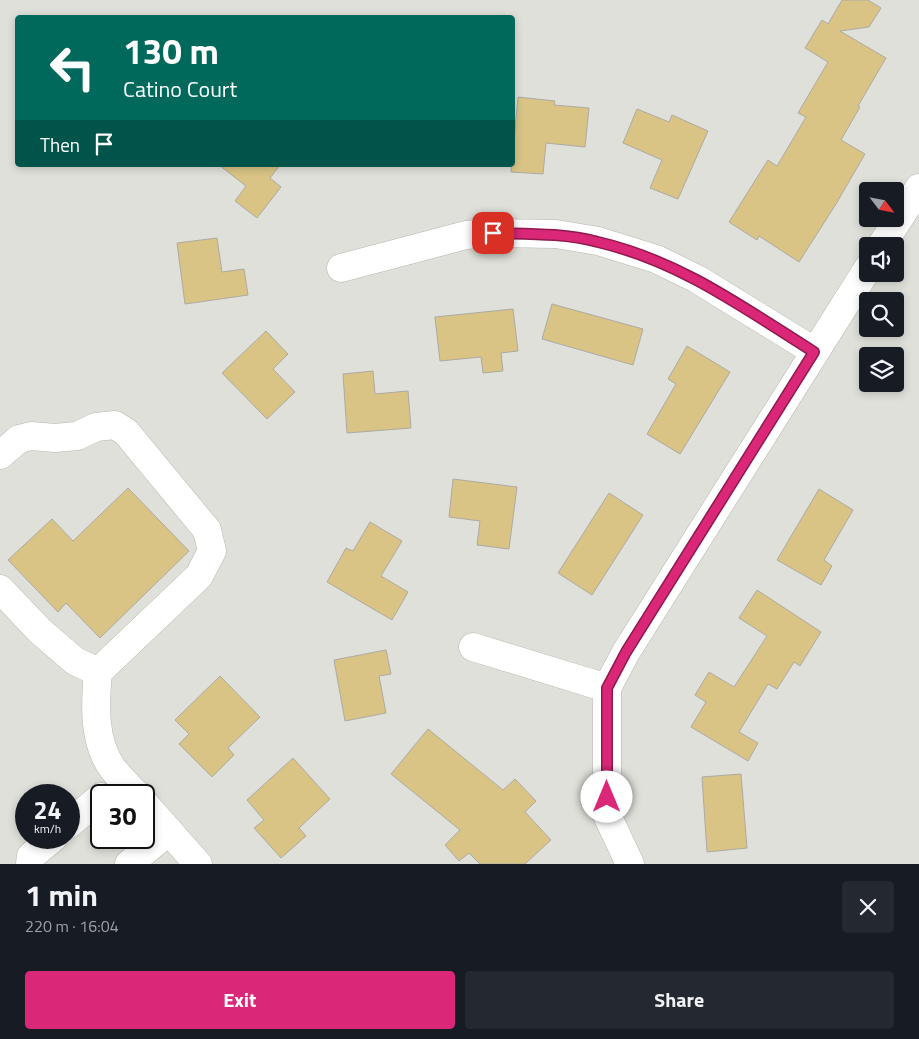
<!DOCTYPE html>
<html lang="en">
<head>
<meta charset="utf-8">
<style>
  :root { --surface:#171b24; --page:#242831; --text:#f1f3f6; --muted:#9ea1a6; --accent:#db2777 }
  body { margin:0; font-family:"Titillium Web",sans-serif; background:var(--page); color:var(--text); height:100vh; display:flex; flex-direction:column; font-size:19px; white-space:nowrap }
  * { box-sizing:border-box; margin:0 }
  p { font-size:16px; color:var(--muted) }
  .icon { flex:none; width:28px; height:28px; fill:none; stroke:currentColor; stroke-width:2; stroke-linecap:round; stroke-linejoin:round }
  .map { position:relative; height:864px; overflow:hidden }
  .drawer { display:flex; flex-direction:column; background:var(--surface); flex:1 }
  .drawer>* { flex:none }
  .guide { position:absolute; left:15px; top:15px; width:500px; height:152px; border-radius:5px; box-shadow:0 2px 8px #0003; background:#00695c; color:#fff; overflow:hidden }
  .needle { width:32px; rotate:122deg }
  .fabs { position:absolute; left:859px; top:182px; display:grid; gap:10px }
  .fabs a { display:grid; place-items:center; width:45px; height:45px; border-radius:5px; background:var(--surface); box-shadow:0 2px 8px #0003; font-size:25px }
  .speed { position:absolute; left:15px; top:784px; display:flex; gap:10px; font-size:25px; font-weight:700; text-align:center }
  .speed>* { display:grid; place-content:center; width:65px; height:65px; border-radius:50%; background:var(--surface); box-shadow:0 2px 8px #0003; line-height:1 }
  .speed small { font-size:12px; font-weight:400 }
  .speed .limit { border:2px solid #111; border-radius:8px; background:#fff; color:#111 }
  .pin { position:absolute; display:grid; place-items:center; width:42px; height:42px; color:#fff; margin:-21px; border-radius:10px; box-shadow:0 2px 8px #0006 }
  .me { position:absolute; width:55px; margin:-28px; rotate:0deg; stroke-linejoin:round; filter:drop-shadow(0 0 4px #0008) }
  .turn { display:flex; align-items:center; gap:18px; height:105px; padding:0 25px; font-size:22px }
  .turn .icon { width:65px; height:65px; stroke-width:2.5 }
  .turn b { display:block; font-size:35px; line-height:42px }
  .then { display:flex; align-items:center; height:48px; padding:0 25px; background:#0003; gap:10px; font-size:19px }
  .round { display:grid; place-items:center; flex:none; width:52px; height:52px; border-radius:5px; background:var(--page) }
  .summary { display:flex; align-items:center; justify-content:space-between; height:85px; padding:0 25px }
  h1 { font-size:30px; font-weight:700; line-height:38px }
  .cta { display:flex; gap:10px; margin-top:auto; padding:10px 25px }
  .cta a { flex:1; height:58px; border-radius:5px; background:var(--accent); color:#fff; font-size:20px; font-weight:700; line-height:58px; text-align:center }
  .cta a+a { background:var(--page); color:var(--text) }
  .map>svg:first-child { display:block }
  .building { fill:#d9c485; stroke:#adaaa4 }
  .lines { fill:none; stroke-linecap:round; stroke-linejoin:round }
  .minor-casing { stroke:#b6b7b0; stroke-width:29 }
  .minor { stroke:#fff; stroke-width:28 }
  .route-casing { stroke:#8e194d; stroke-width:12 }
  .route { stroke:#db2777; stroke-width:9 }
</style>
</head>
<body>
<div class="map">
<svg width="919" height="864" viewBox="0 0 919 864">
  <rect width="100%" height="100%" fill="#dfe0d9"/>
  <!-- building -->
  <g class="building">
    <polygon points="842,0 868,0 881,8 869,27 840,31 886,58 858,106 860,107 841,140 865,154 836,204 799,262 759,236 757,240 729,222 768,160 777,166 806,117 798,113 828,62 805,48 822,20 828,24"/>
    <polygon points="518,97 555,101 554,105 589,108 585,147 546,143 543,174 511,172"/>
    <polygon points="637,109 669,122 672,115 708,131 678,199 650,188 662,160 623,143"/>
    <polygon points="219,165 280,165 270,178 281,187 257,218 235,201 246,186"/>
    <polygon points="217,238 222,272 244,269 248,295 185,304 177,243"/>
    <polygon points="552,304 643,329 633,365 542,339"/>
    <polygon points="513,309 518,351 501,353 503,371 483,373 481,357 440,361 435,317"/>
    <polygon points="266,331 288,354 273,369 295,392 267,419 222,373"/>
    <polygon points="687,346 730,372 680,454 647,434 676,384 668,379"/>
    <polygon points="373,371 375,394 408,391 411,428 347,433 343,374"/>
    <polygon points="453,479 517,487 509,549 477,545 480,521 449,517"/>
    <polygon points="128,488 189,551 100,638 66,603 58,612 8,560 52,519 73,541"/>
    <polygon points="819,489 853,510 824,560 832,566 821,585 777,560"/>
    <polygon points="609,493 643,515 592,595 558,573"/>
    <polygon points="370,522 402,541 381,576 408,592 392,620 327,582 346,548 353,551"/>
    <polygon points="757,590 821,632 800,666 794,662 777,689 768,684 739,732 758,743 748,761 691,727 706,702 695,695 709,672 734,687 767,636 739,618"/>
    <polygon points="386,650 391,674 379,676 386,713 345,721 334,660"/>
    <polygon points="220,676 260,717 228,748 234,755 212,777 179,744 189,734 175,720"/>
    <polygon points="428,729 503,790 515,779 536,801 525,812 551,840 525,864 480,864 469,853 459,861 445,845 460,830 391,774"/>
    <polygon points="293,758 330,799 299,828 306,836 281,858 254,828 264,820 247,800"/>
    <polygon points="741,774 747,848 707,852 702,777"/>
  </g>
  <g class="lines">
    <!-- minor casing -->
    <g class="minor-casing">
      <g id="minor">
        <polyline points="881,246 919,188"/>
        <polyline points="341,268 466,235 493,233 556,234 598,241 656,259 697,279 814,351"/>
        <path d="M 0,455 L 19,439 L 31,436 L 55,438 L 77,436 L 96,427 L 115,425 L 126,432 L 207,530 L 212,551 L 199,576 L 98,672 C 95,704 93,742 113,769 C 120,778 129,787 137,795"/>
        <polyline points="0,589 40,631 75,661 98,672"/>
        <polyline points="473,647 607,688"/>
        <polyline points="144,803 198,864"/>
        <polyline points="69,824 101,797"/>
        <polyline points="30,864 31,856 53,838"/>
        <polyline points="129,864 169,831"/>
        <polyline points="630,864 607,815 607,688 626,652 868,268"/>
      </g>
    </g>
    <!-- minor -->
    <use href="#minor" class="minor"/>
  </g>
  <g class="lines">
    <!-- route casing -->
    <g class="route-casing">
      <path id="route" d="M 493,233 C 528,234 564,233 598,242 C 680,261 744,308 814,352 L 626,652 L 607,688 L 607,797"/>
    </g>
    <!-- route -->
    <use href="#route" class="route"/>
  </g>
</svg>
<div class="fabs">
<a><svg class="needle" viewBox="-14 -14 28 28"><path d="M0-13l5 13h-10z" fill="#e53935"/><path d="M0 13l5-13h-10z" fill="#9ea1a6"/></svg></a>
<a><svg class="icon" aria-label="sound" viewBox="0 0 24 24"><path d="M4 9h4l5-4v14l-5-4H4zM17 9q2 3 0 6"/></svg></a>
<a><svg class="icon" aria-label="search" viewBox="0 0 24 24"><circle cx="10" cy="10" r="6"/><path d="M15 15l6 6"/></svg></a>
<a><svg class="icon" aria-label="layers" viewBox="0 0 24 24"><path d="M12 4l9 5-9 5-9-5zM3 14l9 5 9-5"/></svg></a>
</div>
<div class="speed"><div>24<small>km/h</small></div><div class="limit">30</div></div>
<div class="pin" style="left:493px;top:233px;background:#d93025"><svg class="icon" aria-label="arrive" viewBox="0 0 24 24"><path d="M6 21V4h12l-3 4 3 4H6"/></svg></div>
<svg class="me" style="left:607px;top:797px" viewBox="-20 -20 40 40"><circle r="19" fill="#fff"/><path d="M0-13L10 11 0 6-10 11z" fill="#db2777"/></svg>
<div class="guide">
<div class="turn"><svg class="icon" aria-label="left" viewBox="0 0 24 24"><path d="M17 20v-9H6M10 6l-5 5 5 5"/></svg><div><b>130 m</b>Catino Court</div></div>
<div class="then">Then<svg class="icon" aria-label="arrive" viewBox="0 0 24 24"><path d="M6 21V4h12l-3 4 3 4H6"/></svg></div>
</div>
</div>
<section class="drawer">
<div class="summary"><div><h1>1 min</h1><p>220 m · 16:04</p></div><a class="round"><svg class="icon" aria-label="close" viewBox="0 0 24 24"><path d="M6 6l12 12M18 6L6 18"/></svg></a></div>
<div class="cta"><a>Exit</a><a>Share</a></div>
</section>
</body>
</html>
